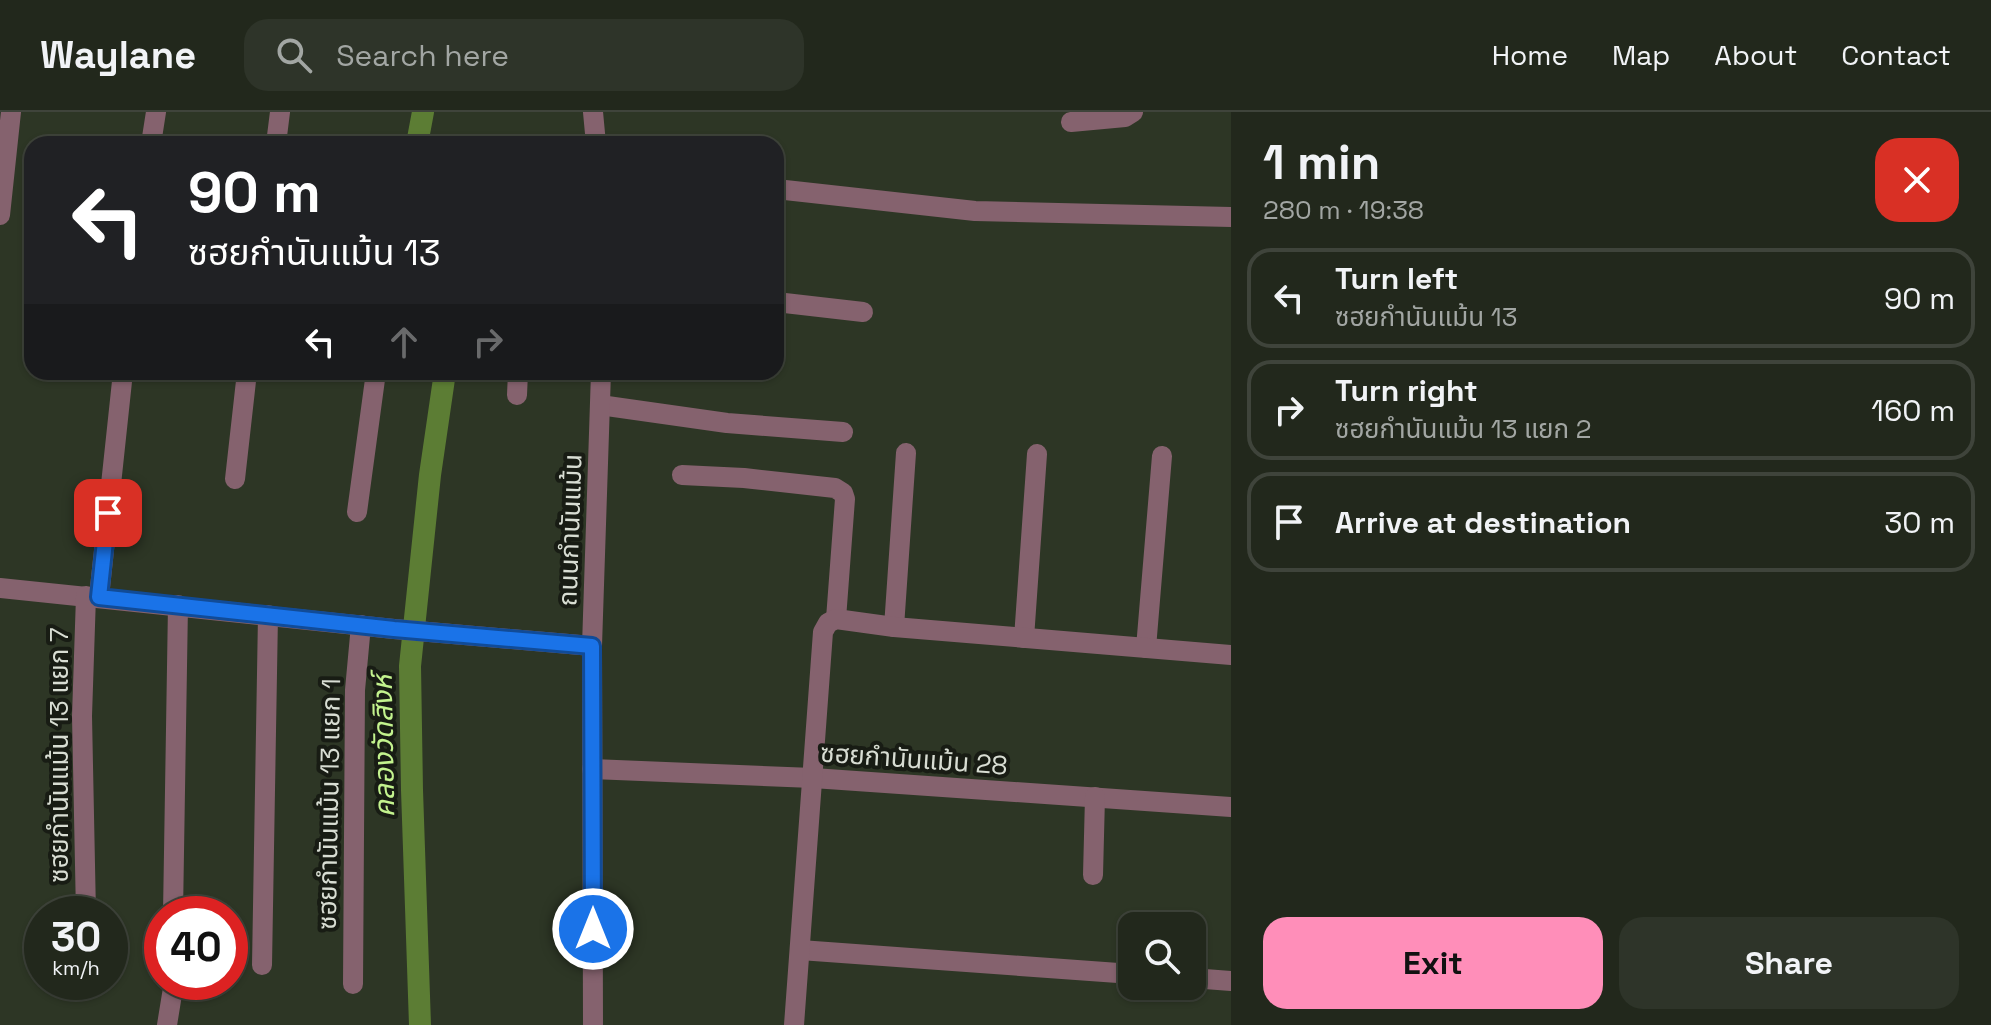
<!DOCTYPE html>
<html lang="en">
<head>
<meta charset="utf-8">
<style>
  :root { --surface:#22281c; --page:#2e3429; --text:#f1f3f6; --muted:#a2a6a3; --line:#3f443b; --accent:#ff8eb9 }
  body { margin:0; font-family:"Space Grotesk","Noto Sans Thai",sans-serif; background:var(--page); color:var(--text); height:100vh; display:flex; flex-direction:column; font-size:30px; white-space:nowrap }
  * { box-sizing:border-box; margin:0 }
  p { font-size:26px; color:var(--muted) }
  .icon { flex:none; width:44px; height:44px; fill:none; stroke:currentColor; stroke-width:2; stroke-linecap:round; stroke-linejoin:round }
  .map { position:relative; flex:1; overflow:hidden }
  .details { display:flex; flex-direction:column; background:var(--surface); width:760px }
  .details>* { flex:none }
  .top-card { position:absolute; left:24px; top:24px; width:760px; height:244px; border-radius:24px; box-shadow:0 2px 6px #0004,0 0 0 2px var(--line); background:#202124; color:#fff; overflow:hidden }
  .fabs { position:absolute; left:1118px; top:800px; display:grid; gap:16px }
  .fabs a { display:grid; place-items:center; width:88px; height:88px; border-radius:16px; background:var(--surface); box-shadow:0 2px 6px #0004,0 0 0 2px var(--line); font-size:40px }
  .speed { position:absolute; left:24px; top:784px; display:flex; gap:16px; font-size:40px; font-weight:700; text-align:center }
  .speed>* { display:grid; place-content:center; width:104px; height:104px; border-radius:50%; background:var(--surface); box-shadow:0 2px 6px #0004,0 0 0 2px var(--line); line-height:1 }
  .speed small { font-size:20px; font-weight:400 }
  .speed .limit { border:12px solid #d22; background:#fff; color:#111 }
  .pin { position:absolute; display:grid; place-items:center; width:68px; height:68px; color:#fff; margin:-34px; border-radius:16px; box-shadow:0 4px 12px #0006 }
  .me { position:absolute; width:88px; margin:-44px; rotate:0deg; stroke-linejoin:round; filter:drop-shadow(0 0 6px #0008) }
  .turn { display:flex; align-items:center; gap:28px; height:168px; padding:0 32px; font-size:36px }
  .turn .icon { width:104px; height:104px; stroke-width:2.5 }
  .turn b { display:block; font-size:56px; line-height:68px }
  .lanes { display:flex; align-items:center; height:76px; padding:0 32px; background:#0003; justify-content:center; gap:40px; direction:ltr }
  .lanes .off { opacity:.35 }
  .round { display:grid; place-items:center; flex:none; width:84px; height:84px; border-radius:24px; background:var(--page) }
  .summary { display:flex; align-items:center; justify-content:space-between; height:136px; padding:0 32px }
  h1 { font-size:48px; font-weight:700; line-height:60px }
  .action { display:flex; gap:16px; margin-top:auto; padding:16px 32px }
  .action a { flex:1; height:92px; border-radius:24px; background:var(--accent); color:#111; font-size:32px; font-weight:700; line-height:92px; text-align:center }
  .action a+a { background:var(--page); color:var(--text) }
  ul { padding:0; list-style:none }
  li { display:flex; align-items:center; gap:24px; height:100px; margin:0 16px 12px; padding:0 16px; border:4px solid var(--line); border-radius:24px }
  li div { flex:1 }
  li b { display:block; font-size:30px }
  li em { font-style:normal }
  header { display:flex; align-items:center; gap:48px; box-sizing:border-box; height:112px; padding:0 40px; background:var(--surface); border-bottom:2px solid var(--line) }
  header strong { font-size:38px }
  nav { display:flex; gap:44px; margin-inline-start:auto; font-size:28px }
  .search { width:560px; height:72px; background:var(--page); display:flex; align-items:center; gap:20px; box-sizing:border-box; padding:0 28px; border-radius:24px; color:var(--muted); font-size:30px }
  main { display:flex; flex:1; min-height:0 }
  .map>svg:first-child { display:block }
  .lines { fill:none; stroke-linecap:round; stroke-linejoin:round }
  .canal { stroke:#5c7d34; stroke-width:22 }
  .minor { stroke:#85626e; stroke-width:20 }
  .route-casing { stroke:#114b97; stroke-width:20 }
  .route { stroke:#1a73e8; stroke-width:14 }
  .labels { text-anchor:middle; stroke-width:8; stroke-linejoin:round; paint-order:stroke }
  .street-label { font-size:26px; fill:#d8ddd3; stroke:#181c14 }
  .water-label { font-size:28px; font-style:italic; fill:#c3f38e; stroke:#181c14 }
</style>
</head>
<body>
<header>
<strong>Waylane</strong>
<div class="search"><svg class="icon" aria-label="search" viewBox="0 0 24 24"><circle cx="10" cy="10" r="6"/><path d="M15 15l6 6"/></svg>Search here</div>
<nav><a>Home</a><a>Map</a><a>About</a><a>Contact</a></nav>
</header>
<main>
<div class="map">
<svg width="1231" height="913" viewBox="0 0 1231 913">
  <rect width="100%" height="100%" fill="#2d3625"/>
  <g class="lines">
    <!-- canal -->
    <g class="canal">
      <polyline points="417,32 423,0"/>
      <polyline points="420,913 412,678 410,554 430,363 445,260"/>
    </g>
    <!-- minor -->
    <g class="minor">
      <polyline points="593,0 596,32"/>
      <polyline points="1071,10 1125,5 1133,0"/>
      <polyline points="151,32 156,0"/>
      <polyline points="276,32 280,0"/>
      <polyline points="776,77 975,99 1231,105"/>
      <polyline points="0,103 11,0"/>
      <polyline points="776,190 863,200"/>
      <polyline points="517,283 518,260"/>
      <polyline points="600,293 727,311 843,320"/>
      <polyline points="682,363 744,366 835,376 843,381 845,387 836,507"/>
      <polyline points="235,367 247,260"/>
      <polyline points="357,400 376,260"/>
      <polyline points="0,476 394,517 592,534"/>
      <polyline points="99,485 123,260"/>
      <polyline points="894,515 906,341"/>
      <polyline points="1024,526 1037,342"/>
      <polyline points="1146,536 1162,344"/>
      <polyline points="592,657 813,666 1231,695"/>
      <polyline points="1093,763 1095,685"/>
      <polyline points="86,802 82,604 86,484"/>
      <polyline points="173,802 178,493"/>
      <polyline points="800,838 1132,862"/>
      <polyline points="262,853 268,503"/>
      <polyline points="1192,866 1231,869"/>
      <polyline points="353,872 355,578 361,513"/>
      <polyline points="167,913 174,870"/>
      <polyline points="593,913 592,534 601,260"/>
      <polyline points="794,913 823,520 828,511 836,507 894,515 1231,543"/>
    </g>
  </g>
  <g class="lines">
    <!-- route casing -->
    <g class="route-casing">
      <polyline id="route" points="108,401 99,485 394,517 592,534 593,817"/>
    </g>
    <!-- route -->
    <use href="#route" class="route"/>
  </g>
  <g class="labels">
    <!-- street labels -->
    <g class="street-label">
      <text transform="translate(570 418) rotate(-88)" y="9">ถนนกำนันแม้น</text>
      <text transform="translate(59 643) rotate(-90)" y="9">ซฮยกำนันแม้น 13 แยก 7</text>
      <text transform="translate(914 647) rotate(4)" y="9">ซฮยกำนันแม้น 28</text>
      <text transform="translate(329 692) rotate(-89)" y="9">ซฮยกำนันแม้น 13 แยก 1</text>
    </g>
    <!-- water labels -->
    <g class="water-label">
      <text transform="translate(383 634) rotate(-91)" y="10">คลองวัดสิงห์</text>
    </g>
  </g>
</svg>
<div class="fabs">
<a><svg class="icon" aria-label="search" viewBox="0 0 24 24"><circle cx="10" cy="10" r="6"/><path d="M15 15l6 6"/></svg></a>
</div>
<div class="speed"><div>30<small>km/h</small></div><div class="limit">40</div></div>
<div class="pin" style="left:108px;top:401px;background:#d93025"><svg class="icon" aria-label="arrive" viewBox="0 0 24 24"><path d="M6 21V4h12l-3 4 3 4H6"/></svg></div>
<svg class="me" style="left:593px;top:817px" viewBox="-20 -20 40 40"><circle r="17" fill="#1a73e8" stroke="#fff" stroke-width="3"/><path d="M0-11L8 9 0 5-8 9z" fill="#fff"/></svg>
<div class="top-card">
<div class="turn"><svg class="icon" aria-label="left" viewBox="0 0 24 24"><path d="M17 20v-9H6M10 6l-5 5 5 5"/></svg><div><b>90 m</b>ซฮยกำนันแม้น 13</div></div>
<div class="lanes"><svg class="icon" aria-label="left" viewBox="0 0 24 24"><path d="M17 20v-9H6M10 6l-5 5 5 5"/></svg><svg class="icon off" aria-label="ahead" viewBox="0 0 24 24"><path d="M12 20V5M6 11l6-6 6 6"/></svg><svg class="icon off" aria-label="right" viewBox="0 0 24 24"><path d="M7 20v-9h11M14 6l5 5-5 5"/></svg></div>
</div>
</div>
<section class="details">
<div class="summary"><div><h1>1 min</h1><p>280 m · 19:38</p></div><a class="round" style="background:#d93025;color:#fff"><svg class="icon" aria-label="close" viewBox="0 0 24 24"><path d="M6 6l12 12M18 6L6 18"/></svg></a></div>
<ul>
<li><svg class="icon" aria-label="left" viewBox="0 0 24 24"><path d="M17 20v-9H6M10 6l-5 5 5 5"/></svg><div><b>Turn left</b><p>ซฮยกำนันแม้น 13</p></div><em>90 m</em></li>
<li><svg class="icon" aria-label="right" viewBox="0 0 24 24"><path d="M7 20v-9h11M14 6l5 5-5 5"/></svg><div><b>Turn right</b><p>ซฮยกำนันแม้น 13 แยก 2</p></div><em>160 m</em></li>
<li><svg class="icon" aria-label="arrive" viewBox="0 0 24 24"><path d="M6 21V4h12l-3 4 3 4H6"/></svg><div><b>Arrive at destination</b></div><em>30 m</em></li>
</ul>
<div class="action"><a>Exit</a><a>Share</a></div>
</section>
</main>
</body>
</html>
